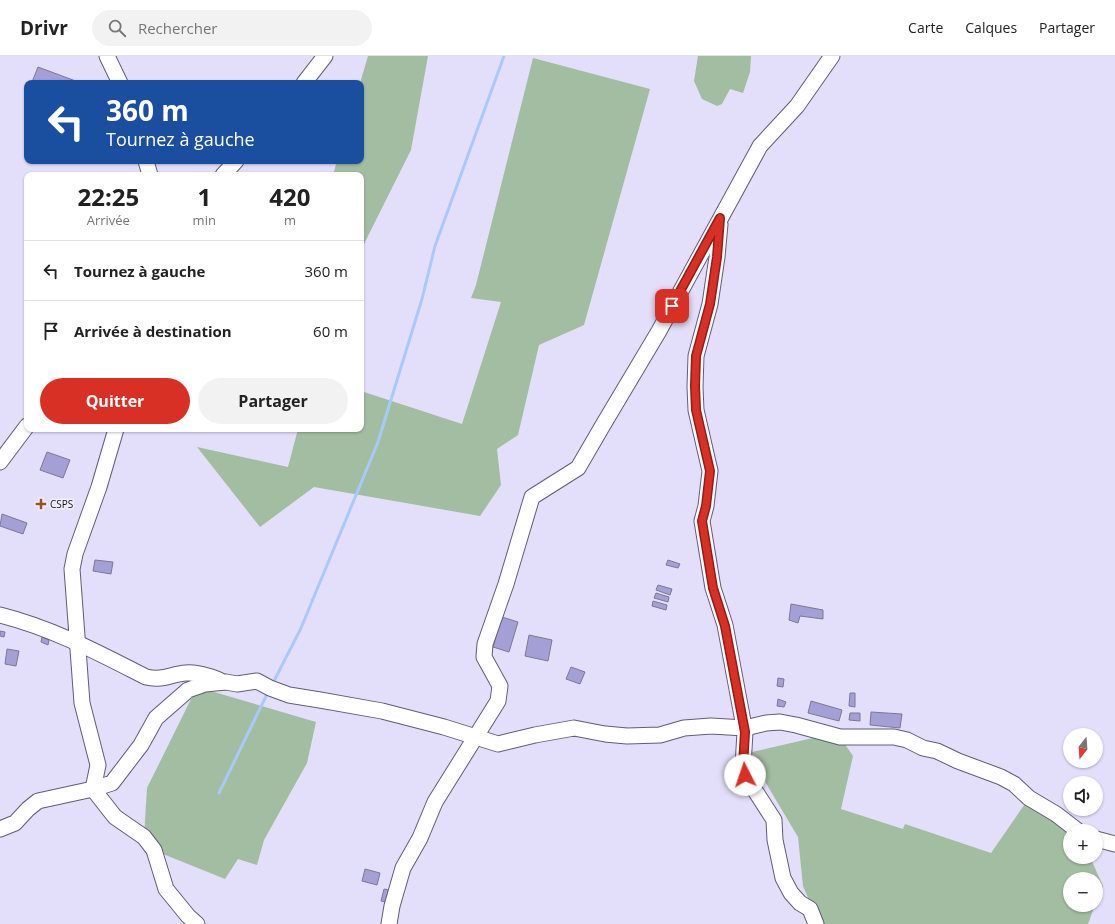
<!DOCTYPE html>
<html lang="fr">
<head>
<meta charset="utf-8">
<style>
  :root { --surface:#fff; --page:#f2f2f2; --text:#222; --muted:#767676; --line:#e0e0e0; --accent:#d93025 }
  body { margin:0; font-family:"Open Sans",sans-serif; background:var(--page); color:var(--text); height:100vh; display:flex; flex-direction:column; font-size:15px; white-space:nowrap }
  * { box-sizing:border-box; margin:0 }
  p { font-size:13px; color:var(--muted) }
  .icon { flex:none; width:22px; height:22px; fill:none; stroke:currentColor; stroke-width:2; stroke-linecap:round; stroke-linejoin:round }
  .map { position:relative; flex:1; overflow:hidden }
  .sheet { position:absolute; left:24px; top:116px; width:340px; height:260px; display:flex; flex-direction:column; background:var(--surface); border-radius:8px; box-shadow:0 1px 3px #0004 }
  .sheet>* { flex:none }
  .guide { position:absolute; left:24px; top:24px; width:340px; height:84px; border-radius:8px; box-shadow:0 1px 3px #0004; background:#1a4fa0; color:#fff; overflow:hidden }
  .needle { width:26px; rotate:197deg }
  .buttons { position:absolute; left:1063px; top:672px; display:grid; gap:8px }
  .buttons a { display:grid; place-items:center; width:40px; height:40px; border-radius:50%; background:var(--surface); box-shadow:0 1px 3px #0004; font-size:20px }
  .pin { position:absolute; display:grid; place-items:center; width:34px; height:34px; color:#fff; margin:-17px; border-radius:8px; box-shadow:0 2px 6px #0006 }
  .me { position:absolute; width:44px; margin:-22px; rotate:356deg; stroke-linejoin:round; filter:drop-shadow(0 0 3px #0008) }
  .turn { display:flex; align-items:center; gap:14px; height:84px; padding:0 16px; font-size:18px }
  .turn .icon { width:52px; height:52px; stroke-width:2.5 }
  .turn b { display:block; font-size:28px; line-height:34px }
  .eta { display:flex; justify-content:space-evenly; align-items:center; height:68px; text-align:center }
  .eta b { font-size:24px; font-weight:700; line-height:28px }
  .button { display:flex; gap:8px; margin-top:auto; padding:8px 16px }
  .button a { flex:1; height:46px; border-radius:24px; background:var(--accent); color:#fff; font-size:16px; font-weight:700; line-height:46px; text-align:center }
  .button a+a { background:var(--page); color:var(--text) }
  ul { padding:0; list-style:none }
  li { display:flex; align-items:center; gap:12px; height:60px; padding:0 16px; border-top:1px solid var(--line) }
  li div { flex:1 }
  li b { display:block; font-size:15px }
  li em { font-style:normal }
  header { display:flex; align-items:center; gap:24px; box-sizing:border-box; height:56px; padding:0 20px; background:var(--surface); border-bottom:1px solid var(--line) }
  header strong { font-size:19px }
  nav { display:flex; gap:22px; margin-inline-start:auto; font-size:14px }
  .search { width:280px; height:36px; background:var(--page); display:flex; align-items:center; gap:10px; box-sizing:border-box; padding:0 14px; border-radius:22px; color:var(--muted); font-size:15px }
  .map>svg:first-child { display:block }
  .green { fill:#a2bda2 }
  .lines { fill:none; stroke-linecap:round; stroke-linejoin:round }
  .stream { stroke:#aac9fb; stroke-width:3 }
  .building { fill:#a49fd5; stroke:#7b7897 }
  .minor-casing { stroke:#615c79; stroke-width:17 }
  .minor { stroke:#fff; stroke-width:15 }
  .route-casing { stroke:#8d1f18; stroke-width:10 }
  .route { stroke:#d93025; stroke-width:7 }
  .poi-dot { fill:#975425; stroke:#f0eefc; stroke-width:1.5 }
  .labels { text-anchor:middle; stroke-width:3.5; stroke-linejoin:round; paint-order:stroke }
  .poi-label { font-size:10px; fill:#14121d; stroke:#f0eefc; text-anchor:start }
</style>
</head>
<body>
<header>
<strong>Drivr</strong>
<div class="search"><svg class="icon" aria-label="search" viewBox="0 0 24 24"><circle cx="10" cy="10" r="6"/><path d="M15 15l6 6"/></svg>Rechercher</div>
<nav><a>Carte</a><a>Calques</a><a>Partager</a></nav>
</header>
<div class="map">
<svg width="1115" height="868" viewBox="0 0 1115 868">
  <rect width="100%" height="100%" fill="#e3dffa"/>
  <!-- green -->
  <g class="green">
    <polygon points="368,0 428,0 411,94 361,194 361,119 333,119 337,105 361,105 361,27 360,27"/>
    <polygon points="698,0 751,0 750,16 743,37 730,33 722,48 717,50 702,43 694,25"/>
    <polygon points="533,2 650,33 584,269 539,289 518,379 497,393 501,429 480,460 314,431 260,471 197,391 288,411 298,373 361,373 361,335 462,368 501,246 471,242 476,229"/>
    <polygon points="197,631 316,666 307,707 264,784 257,809 238,803 225,823 158,796 144,781 147,732"/>
    <polygon points="830,678 840,681 853,700 841,753 903,773 905,768 991,797 1029,742 1070,775 1070,801 1090,801 1103,830 1096,847 1096,823 1070,823 1070,849 1095,849 1088,868 819,868 803,830 798,781 748,697"/>
  </g>
  <g class="lines">
    <!-- stream -->
    <g class="stream">
      <polyline points="273,627 301,572 378,386 422,243 435,190 504,0"/>
      <polyline points="219,737 268,636"/>
    </g>
  </g>
  <!-- building -->
  <g class="building">
    <polygon points="38,11 81,27 36,27 32,26"/>
    <polygon points="47,396 70,404 63,422 40,414"/>
    <polygon points="2,458 27,467 23,478 0,470"/>
    <polygon points="95,504 113,506 111,518 93,515"/>
    <polygon points="668,504 680,508 678,512 666,509"/>
    <polygon points="658,529 672,533 670,539 656,534"/>
    <polygon points="656,537 669,541 668,546 654,542"/>
    <polygon points="653,545 667,549 666,554 652,550"/>
    <polygon points="791,548 823,554 823,563 800,560 798,567 789,564"/>
    <polygon points="502,561 518,566 509,596 493,591"/>
    <polygon points="0,575 5,576 4,581 0,580"/>
    <polygon points="529,579 552,584 548,605 525,600"/>
    <polygon points="42,581 49,584 48,589 41,586"/>
    <polygon points="7,593 19,595 16,610 5,608"/>
    <polygon points="571,611 585,616 580,628 566,623"/>
    <polygon points="778,622 784,623 783,631 777,630"/>
    <polygon points="850,637 855,637 855,651 849,650"/>
    <polygon points="778,643 786,646 784,651 777,650"/>
    <polygon points="811,645 842,654 839,665 808,657"/>
    <polygon points="871,656 902,658 900,672 870,669"/>
    <polygon points="850,657 860,657 860,665 849,664"/>
    <polygon points="365,813 380,817 377,829 362,825"/>
    <polygon points="384,833 389,834 386,846 381,845"/>
  </g>
  <g class="lines">
    <!-- minor casing -->
    <g class="minor-casing">
      <g id="minor">
        <polyline points="107,0 120,27"/>
        <polyline points="304,27 325,0"/>
        <polyline points="146,105 150,119"/>
        <polyline points="223,119 236,105"/>
        <polyline points="720,168 717,201 710,248 696,300 695,331 696,354 710,415 706,450 702,465 713,532 725,569 745,676 743,710 745,719 774,764 775,784 783,822 791,837 800,847 810,853 816,868"/>
        <polyline points="116,373 99,431 75,498 72,513 82,647 98,709 93,733 115,761 144,781 154,794 166,833 188,860 197,868"/>
        <polyline points="0,406 27,370"/>
        <path d="M 0,559 C 52,572 99,597 146,621 C 163,625 171,618 186,617 C 198,616 209,620 219,624"/>
        <polyline points="0,773 15,767 28,753 38,745 93,733 112,727 141,689 156,662 188,634 205,628 226,626 237,628 257,625 270,632 289,639 320,644 382,655 444,671 498,688 535,679 574,672 605,678 627,680 660,679 684,672 711,670 745,672 766,667 780,666 796,669 840,681 894,681 907,684 923,692 937,695 958,705 1001,721 1014,728 1029,742 1056,758 1078,775"/>
        <polyline points="1096,783 1115,788"/>
        <polyline points="389,868 392,850 403,812 420,782 435,746 498,645 500,630 484,601 485,588 506,528 532,441 578,412 603,369 659,275 760,90 797,50 832,0"/>
      </g>
    </g>
    <!-- minor -->
    <use href="#minor" class="minor"/>
  </g>
  <g class="lines">
    <!-- route casing -->
    <g class="route-casing">
      <polyline id="route" points="672,250 720,162 717,201 710,248 696,300 695,330 696,354 710,415 706,450 702,465 713,532 725,570 745,676 743,710 745,719"/>
    </g>
    <!-- route -->
    <use href="#route" class="route"/>
  </g>
  <!-- markers -->
  <path class="poi-dot" d="M39 442h4v4h4v4h-4v4h-4v-4h-4v-4h4z"/>
  <g class="labels">
    <!-- poi labels -->
    <g class="poi-label">
      <text x="50" y="452">CSPS</text>
    </g>
  </g>
</svg>
<div class="buttons">
<a><svg class="needle" viewBox="-14 -14 28 28"><path d="M0-13l5 13h-10z" fill="#e53935"/><path d="M0 13l5-13h-10z" fill="#767676"/></svg></a>
<a><svg class="icon" aria-label="sound" viewBox="0 0 24 24"><path d="M4 9h4l5-4v14l-5-4H4zM17 9q2 3 0 6"/></svg></a>
<a>+</a>
<a>−</a>
</div>
<div class="pin" style="left:672px;top:250px;background:#d93025"><svg class="icon" aria-label="arrive" viewBox="0 0 24 24"><path d="M6 21V4h12l-3 4 3 4H6"/></svg></div>
<svg class="me" style="left:745px;top:719px" viewBox="-20 -20 40 40"><circle r="19" fill="#fff"/><path d="M0-13L10 11 0 6-10 11z" fill="#d93025"/></svg>
<div class="guide">
<div class="turn"><svg class="icon" aria-label="left" viewBox="0 0 24 24"><path d="M17 20v-9H6M10 6l-5 5 5 5"/></svg><div><b>360 m</b>Tournez à gauche</div></div>
</div>
<section class="sheet">
<div class="eta">
<div><b>22:25</b><p>Arrivée</p></div>
<div><b>1</b><p>min</p></div>
<div><b>420</b><p>m</p></div>
</div>
<ul>
<li><svg class="icon" aria-label="left" viewBox="0 0 24 24"><path d="M17 20v-9H6M10 6l-5 5 5 5"/></svg><div><b>Tournez à gauche</b></div><em>360 m</em></li>
<li><svg class="icon" aria-label="arrive" viewBox="0 0 24 24"><path d="M6 21V4h12l-3 4 3 4H6"/></svg><div><b>Arrivée à destination</b></div><em>60 m</em></li>
</ul>
<div class="button"><a>Quitter</a><a>Partager</a></div>
</section>
</div>
</body>
</html>
